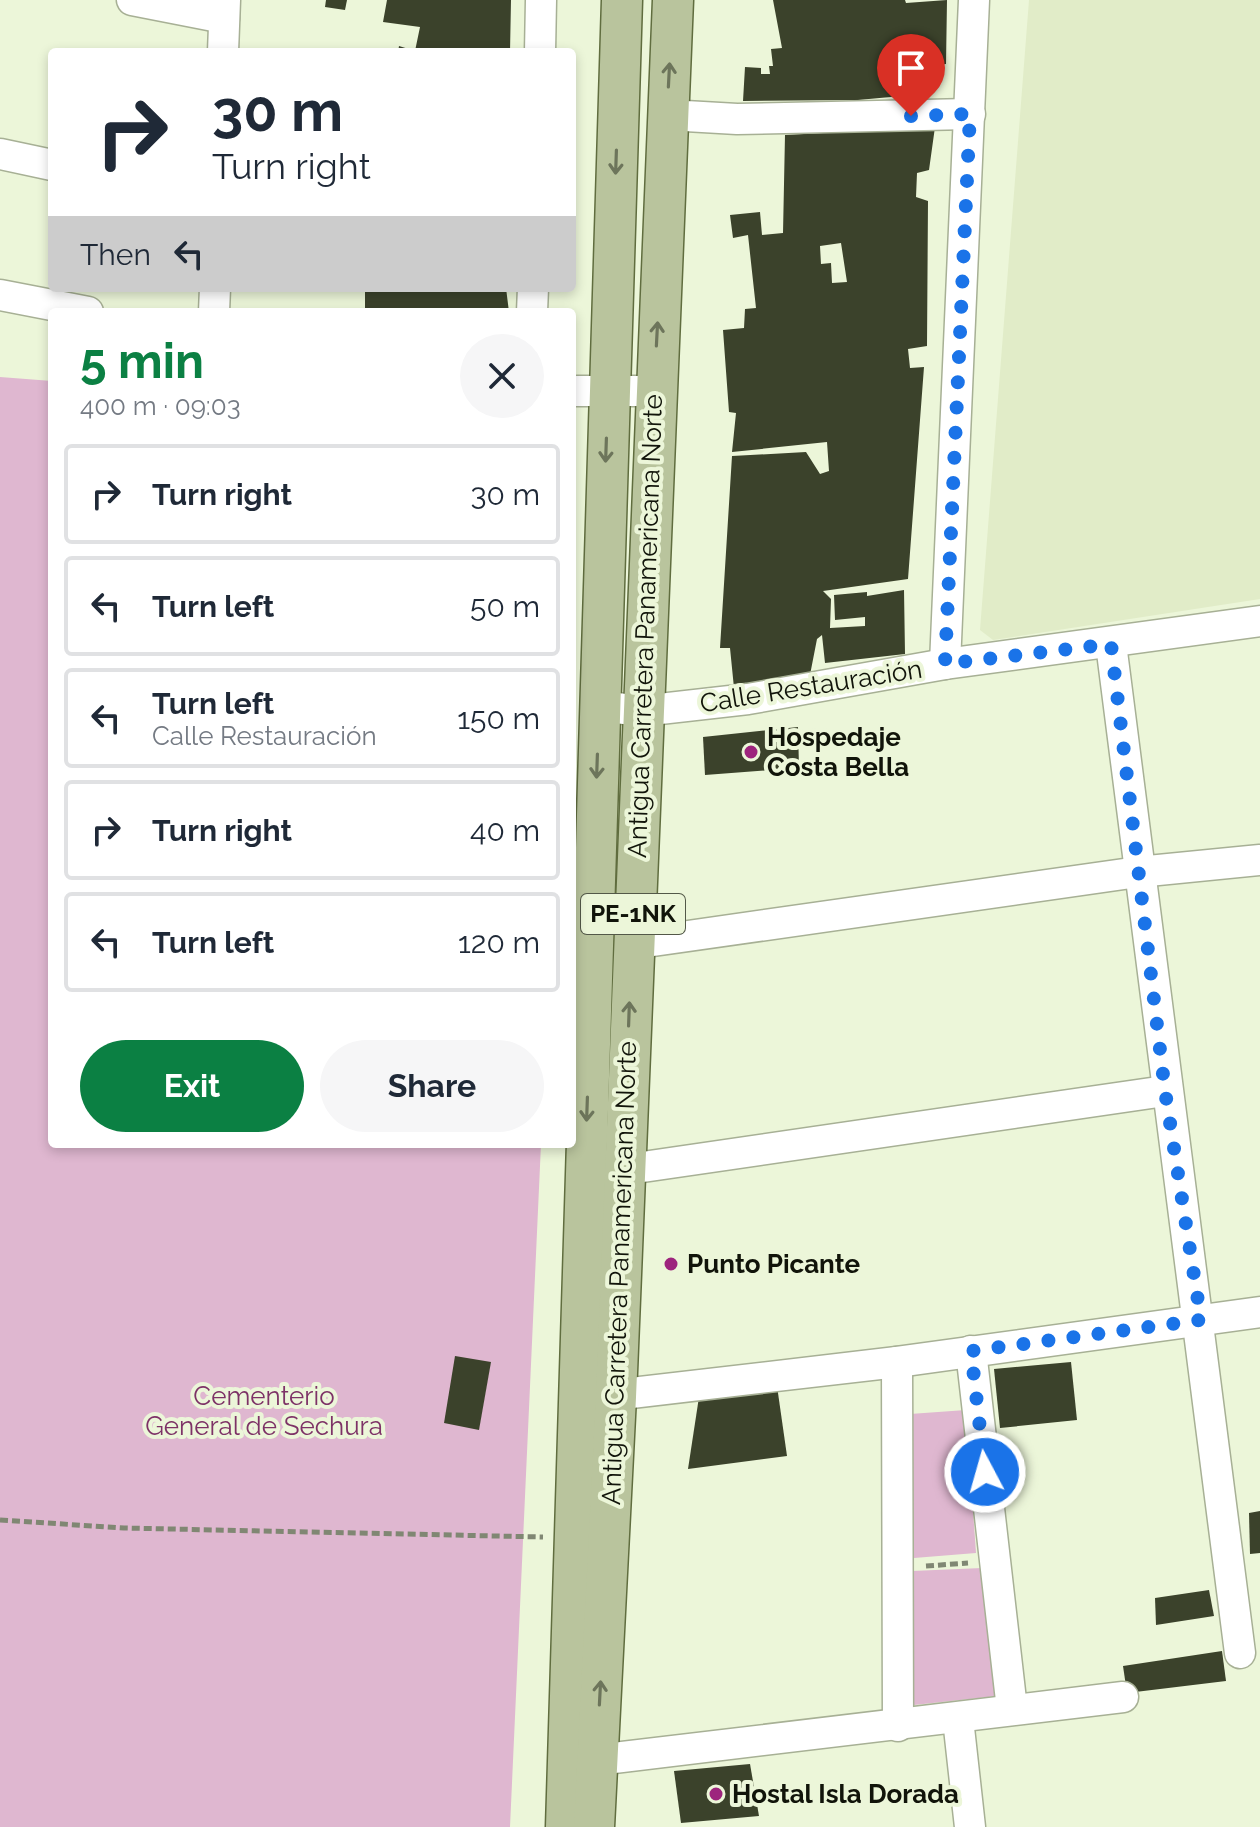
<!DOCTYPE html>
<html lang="en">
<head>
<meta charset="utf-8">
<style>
  :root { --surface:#fff; --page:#f6f6f7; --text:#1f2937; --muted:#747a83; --line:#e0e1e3; --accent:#0b8043 }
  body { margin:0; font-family:Raleway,sans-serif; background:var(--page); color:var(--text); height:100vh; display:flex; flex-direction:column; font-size:30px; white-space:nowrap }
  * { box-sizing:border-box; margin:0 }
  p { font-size:26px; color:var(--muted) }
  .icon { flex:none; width:44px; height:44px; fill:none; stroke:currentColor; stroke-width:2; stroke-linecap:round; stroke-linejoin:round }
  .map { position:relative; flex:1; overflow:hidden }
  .drawer { position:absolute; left:48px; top:308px; width:528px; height:840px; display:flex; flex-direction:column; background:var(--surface); border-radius:8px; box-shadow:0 4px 12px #0003 }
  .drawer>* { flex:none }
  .hud { position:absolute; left:48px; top:48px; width:528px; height:244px; border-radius:8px; box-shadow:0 4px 12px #0003; background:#fff; color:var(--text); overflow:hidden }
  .pin { position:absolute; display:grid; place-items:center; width:68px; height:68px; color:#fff; margin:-82px -34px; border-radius:50% 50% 50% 0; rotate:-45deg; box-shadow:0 0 8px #0007 }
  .pin .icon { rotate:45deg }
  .me { position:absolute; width:88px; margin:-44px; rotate:354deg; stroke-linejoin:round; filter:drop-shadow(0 0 6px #0008) }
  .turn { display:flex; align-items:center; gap:28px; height:168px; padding:0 32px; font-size:36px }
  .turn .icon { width:104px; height:104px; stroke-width:2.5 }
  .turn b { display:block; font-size:56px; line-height:68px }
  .then { display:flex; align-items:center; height:76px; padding:0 32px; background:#0003; gap:16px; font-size:30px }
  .round { display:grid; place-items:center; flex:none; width:84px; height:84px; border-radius:42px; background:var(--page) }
  .head { display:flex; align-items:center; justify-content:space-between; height:136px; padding:0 32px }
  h1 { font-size:48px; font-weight:700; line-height:60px; color:var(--accent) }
  .primary-button { display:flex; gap:16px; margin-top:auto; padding:16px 32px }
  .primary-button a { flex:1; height:92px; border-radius:48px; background:var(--accent); color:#fff; font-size:32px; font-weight:700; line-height:92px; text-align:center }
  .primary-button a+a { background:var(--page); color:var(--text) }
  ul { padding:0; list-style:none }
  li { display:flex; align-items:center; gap:24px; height:100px; margin:0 16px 12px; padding:0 16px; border:4px solid var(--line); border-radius:8px }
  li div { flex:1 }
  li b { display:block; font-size:30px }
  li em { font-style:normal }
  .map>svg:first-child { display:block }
  .built { fill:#e1ecc8 }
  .green { fill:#dfb7d0 }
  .building { fill:#3b422b; fill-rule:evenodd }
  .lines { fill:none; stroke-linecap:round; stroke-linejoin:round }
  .minor-casing { stroke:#a7b095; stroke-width:33 }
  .major-casing { stroke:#606d3f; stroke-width:43 }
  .path { stroke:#808773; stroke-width:5; stroke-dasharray:8 4; stroke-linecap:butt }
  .minor { stroke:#fff; stroke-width:30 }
  .major { stroke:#b9c49d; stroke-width:40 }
  .oneway { stroke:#6d755b }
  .route { stroke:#1a73e8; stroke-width:14; stroke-dasharray:0 25.2 }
  .poi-dot { fill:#9d247d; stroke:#ecf6d9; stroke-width:3 }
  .labels { text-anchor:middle; stroke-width:8; stroke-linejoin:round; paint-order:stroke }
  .shield { fill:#ecf6d9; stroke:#535848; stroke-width:2 }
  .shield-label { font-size:24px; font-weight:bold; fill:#11140a }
  .street-label { font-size:26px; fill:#11140a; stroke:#ecf6d9 }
  .poi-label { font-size:26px; font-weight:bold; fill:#11140a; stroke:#ecf6d9; text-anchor:start }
  .park-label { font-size:26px; fill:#7d3266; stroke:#ecf6d9 }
</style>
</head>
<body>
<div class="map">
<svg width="1260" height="1827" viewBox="0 0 1260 1827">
  <rect width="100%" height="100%" fill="#ecf6d9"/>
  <!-- built -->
  <polygon class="built" points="1029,0 1260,0 1260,599 993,640 980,630"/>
  <!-- green -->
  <g class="green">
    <polygon points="0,377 52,381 52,1144 541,1144 510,1827 0,1827"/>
    <polygon points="966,1410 976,1553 914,1558 910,1414"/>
    <polygon points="982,1568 997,1696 914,1705 912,1571"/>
  </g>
  <!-- building -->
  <g class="building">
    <polygon points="326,0 347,0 345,10 325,7"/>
    <polygon points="387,0 511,0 510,52 398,52 399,46 415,51 420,27 383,22"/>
    <polygon points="773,0 905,0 906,3 947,0 946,64 937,65 934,93 858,100 743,101 745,67 761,68 761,74 770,74 769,66 773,66 771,49 782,48"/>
    <path d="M 935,127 L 929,170 L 917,173 L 916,197 L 928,201 L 927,346 L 908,349 L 910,368 L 924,367 L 908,579 L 823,591 L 831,599 L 830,628 L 865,626 L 865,617 L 835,620 L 834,595 L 867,592 L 867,596 L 904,590 L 905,654 L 825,663 L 822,635 L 817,639 L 809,680 L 734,688 L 730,648 L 720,648 L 732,456 L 806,452 L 820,474 L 829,471 L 827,442 L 732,452 L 736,413 L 729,412 L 723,330 L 744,328 L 745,309 L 756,308 L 748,235 L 733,238 L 730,215 L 760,212 L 762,235 L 783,233 L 785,135 ZM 841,243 L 847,282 L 832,283 L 831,263 L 821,264 L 820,246 Z"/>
    <polygon points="365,288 506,288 509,312 365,312"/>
    <polygon points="798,727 799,768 705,775 703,737"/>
    <polygon points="455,1356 491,1362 479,1430 444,1423"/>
    <polygon points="1071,1362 1077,1420 1000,1428 994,1369"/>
    <polygon points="777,1386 787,1456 688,1469 699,1397"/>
    <polygon points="1260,1511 1260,1553 1250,1554 1249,1513"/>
    <polygon points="1209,1590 1214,1616 1156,1625 1155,1598"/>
    <polygon points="1222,1651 1226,1681 1127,1693 1123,1666"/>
    <polygon points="750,1764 759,1816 681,1823 674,1771"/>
  </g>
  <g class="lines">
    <!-- minor casing -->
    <g class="minor-casing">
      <g id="minor">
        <polyline points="132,0 224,18"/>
        <polyline points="223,52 225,0"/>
        <polyline points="540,52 541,0"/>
        <polyline points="668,115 737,119 970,114"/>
        <polyline points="0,154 52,165"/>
        <polyline points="0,295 88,312"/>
        <polyline points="214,312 215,288"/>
        <polyline points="532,312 533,288"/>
        <polyline points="572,391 655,391"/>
        <path d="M 1111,644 C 1151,981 1200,1316 1240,1653"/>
        <polyline points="945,664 974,0"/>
        <polyline points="599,706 642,711 748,699 945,664 1260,621"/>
        <polyline points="632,944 1138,872 1260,860"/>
        <polyline points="622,1170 1165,1091"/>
        <polyline points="971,1351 1012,1709"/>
        <polyline points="897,1362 898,1726"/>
        <polyline points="597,1397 897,1362 1260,1312"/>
        <polyline points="958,1719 970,1827"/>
        <polyline points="597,1760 1123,1697"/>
      </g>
    </g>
    <!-- major casing -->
    <g class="major-casing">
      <g id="major">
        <polyline points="566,1827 622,0"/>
        <polyline points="594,1827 616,1397 673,0"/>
      </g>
    </g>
    <!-- path -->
    <g class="path">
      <polyline points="0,1520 124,1528 543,1537"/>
      <polyline points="926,1566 968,1563"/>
    </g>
    <!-- minor -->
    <use href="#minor" class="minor"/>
    <!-- major -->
    <use href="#major" class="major"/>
  </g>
  <!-- one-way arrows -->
  <defs><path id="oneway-shaft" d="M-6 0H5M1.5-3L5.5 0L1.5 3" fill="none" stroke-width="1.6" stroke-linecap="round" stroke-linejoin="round" transform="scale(2)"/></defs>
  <g class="oneway">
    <use href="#oneway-shaft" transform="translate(669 75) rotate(-87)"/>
    <use href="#oneway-shaft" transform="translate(616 162) rotate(92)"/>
    <use href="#oneway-shaft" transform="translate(657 334) rotate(-87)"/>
    <use href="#oneway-shaft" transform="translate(606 450) rotate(92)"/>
    <use href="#oneway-shaft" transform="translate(597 766) rotate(92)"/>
    <use href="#oneway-shaft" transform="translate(629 1014) rotate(-88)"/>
    <use href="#oneway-shaft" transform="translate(587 1109) rotate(92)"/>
    <use href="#oneway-shaft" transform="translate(600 1693) rotate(-87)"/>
  </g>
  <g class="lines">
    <!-- route -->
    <polyline class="route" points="911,116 970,114 945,664 1111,644 1165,1091 1201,1320 971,1351 985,1472"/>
  </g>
  <!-- markers -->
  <g class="poi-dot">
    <circle cx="751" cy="752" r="8"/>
    <circle cx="671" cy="1264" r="8"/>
    <circle cx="716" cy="1794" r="8"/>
  </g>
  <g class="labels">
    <!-- shield labels -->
    <rect class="shield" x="581" y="894" width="104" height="40" rx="6"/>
    <g class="shield-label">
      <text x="633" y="922">PE-1NK</text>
    </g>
    <!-- street labels -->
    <g class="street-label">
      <text transform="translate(645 626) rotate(-88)" y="9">Antigua Carretera Panamericana Norte</text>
      <text transform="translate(811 686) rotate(-9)" y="9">Calle Restauración</text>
      <text transform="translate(619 1273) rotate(-88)" y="9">Antigua Carretera Panamericana Norte</text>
    </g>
    <!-- poi labels -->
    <g class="poi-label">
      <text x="767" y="746">Hospedaje<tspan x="767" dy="30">Costa Bella</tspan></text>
      <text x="687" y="1273">Punto Picante</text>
      <text x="732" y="1803">Hostal Isla Dorada</text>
    </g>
    <!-- park labels -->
    <g class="park-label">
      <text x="264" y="1405">Cementerio<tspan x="264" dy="30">General de Sechura</tspan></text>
    </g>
  </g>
</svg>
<div class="pin" style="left:911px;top:116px;background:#d93025"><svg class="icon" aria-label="arrive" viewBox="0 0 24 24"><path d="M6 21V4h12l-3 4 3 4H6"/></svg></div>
<svg class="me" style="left:985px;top:1472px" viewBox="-20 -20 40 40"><circle r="17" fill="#1a73e8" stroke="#fff" stroke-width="3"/><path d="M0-11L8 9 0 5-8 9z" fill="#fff"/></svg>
<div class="hud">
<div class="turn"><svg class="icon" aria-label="right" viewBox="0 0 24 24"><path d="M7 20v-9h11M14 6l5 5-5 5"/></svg><div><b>30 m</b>Turn right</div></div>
<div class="then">Then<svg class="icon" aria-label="left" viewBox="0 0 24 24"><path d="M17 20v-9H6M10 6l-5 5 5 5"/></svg></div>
</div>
<section class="drawer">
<div class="head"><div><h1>5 min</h1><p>400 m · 09:03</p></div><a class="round"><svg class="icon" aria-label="close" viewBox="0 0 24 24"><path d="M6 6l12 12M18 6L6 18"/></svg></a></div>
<ul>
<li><svg class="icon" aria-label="right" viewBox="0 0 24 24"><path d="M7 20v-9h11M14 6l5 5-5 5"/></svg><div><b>Turn right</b></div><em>30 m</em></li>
<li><svg class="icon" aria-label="left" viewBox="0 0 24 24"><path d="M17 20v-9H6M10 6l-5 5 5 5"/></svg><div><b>Turn left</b></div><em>50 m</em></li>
<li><svg class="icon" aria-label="left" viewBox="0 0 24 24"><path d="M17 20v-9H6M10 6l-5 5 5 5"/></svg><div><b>Turn left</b><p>Calle Restauración</p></div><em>150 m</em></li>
<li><svg class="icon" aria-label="right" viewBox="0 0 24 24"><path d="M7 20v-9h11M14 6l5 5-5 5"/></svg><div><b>Turn right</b></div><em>40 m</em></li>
<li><svg class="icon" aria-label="left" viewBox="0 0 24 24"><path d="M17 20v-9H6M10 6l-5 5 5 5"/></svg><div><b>Turn left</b></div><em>120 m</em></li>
</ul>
<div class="primary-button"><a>Exit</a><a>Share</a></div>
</section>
</div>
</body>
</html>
